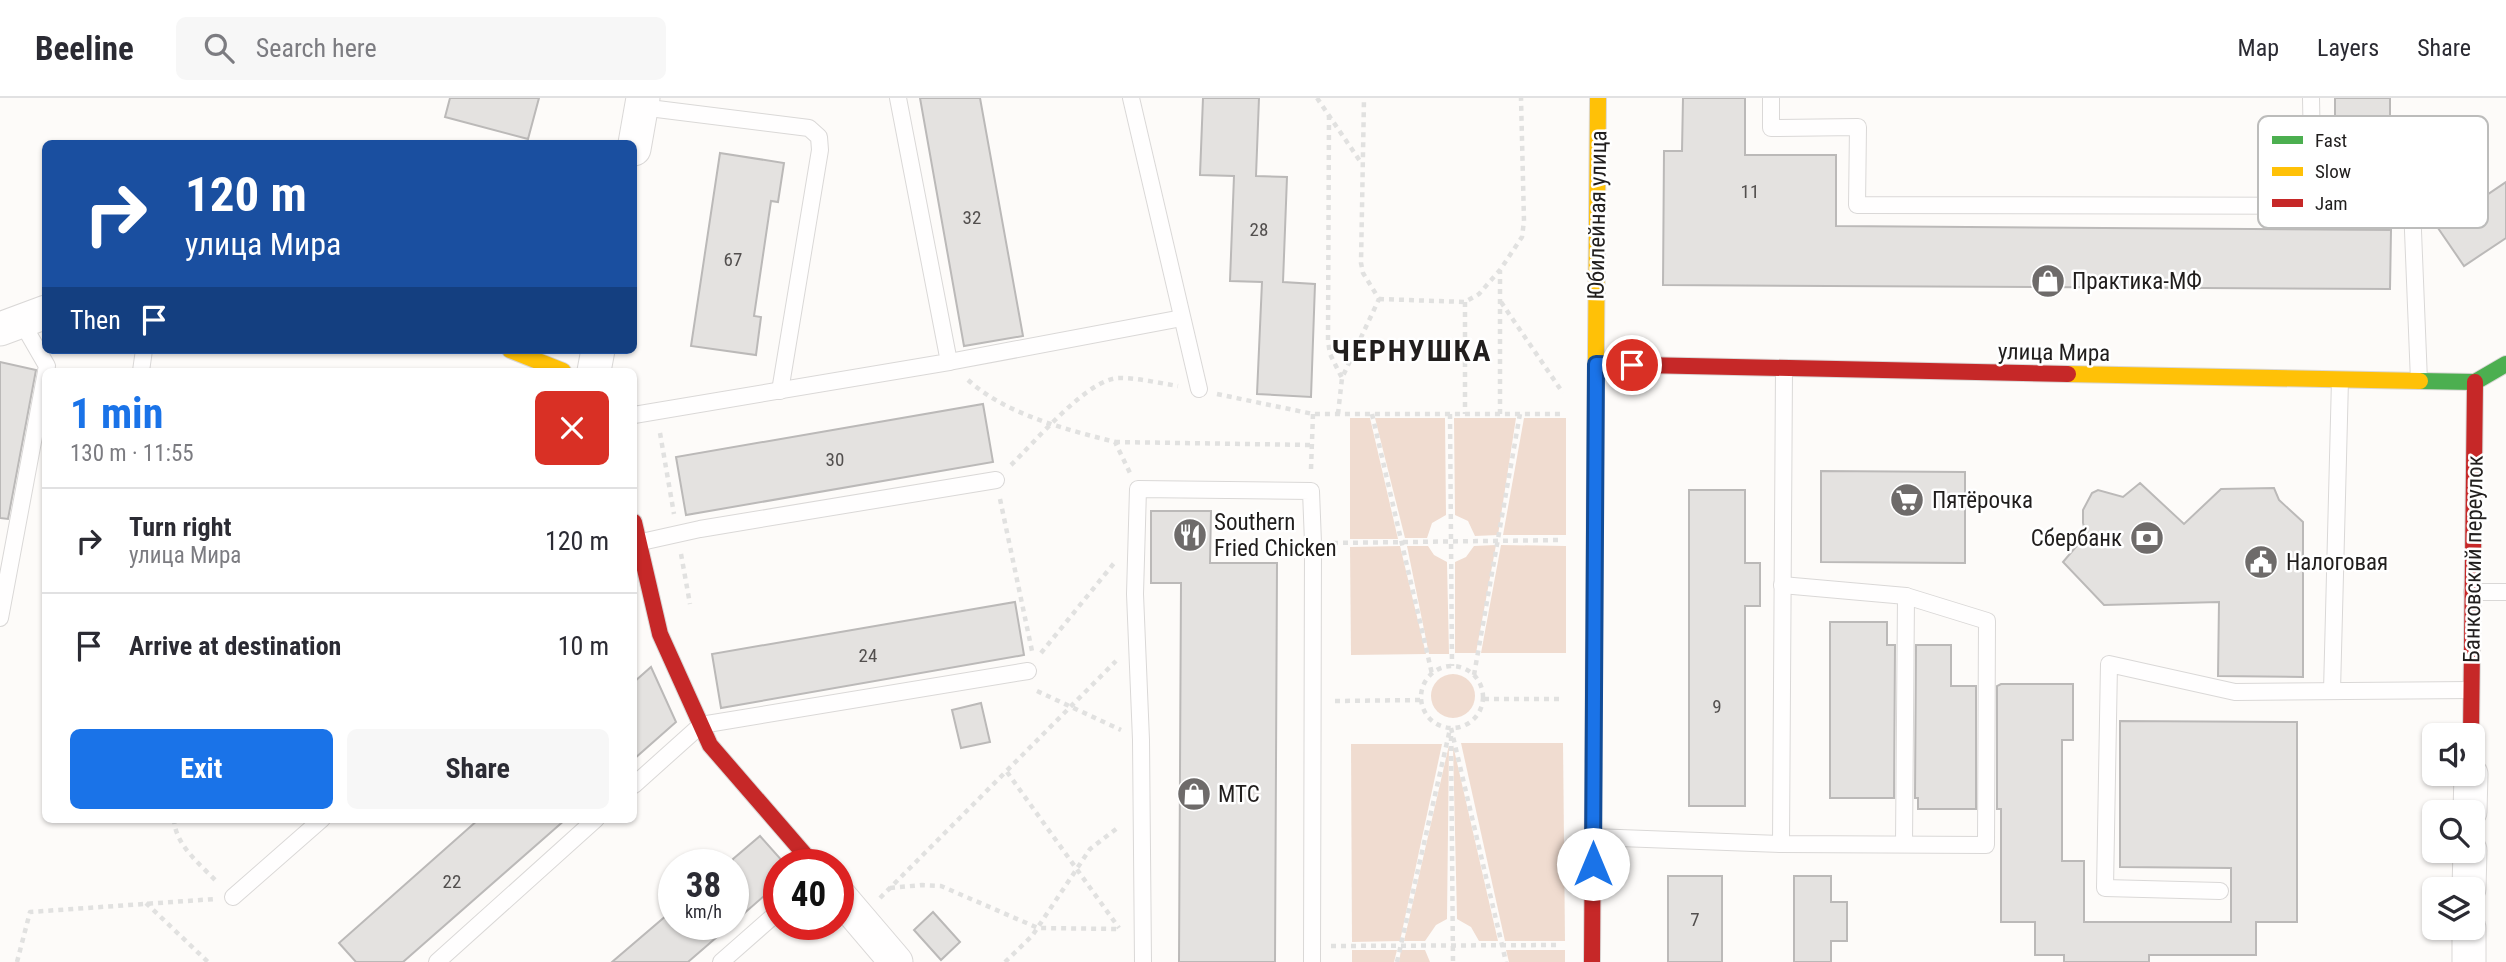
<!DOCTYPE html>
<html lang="en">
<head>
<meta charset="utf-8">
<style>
  :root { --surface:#fff; --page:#f7f7f7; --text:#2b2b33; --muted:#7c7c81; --line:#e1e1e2; --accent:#1a73e8 }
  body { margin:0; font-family:"Roboto Condensed",sans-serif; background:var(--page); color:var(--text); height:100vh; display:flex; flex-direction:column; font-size:26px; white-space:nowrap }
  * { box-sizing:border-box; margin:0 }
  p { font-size:23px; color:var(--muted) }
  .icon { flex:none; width:38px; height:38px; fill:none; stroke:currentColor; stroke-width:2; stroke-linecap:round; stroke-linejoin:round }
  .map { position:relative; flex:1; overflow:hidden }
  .details { position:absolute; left:42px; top:270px; width:595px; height:455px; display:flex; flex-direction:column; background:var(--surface); border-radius:10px; box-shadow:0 2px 5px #0004 }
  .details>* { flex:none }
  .guide { position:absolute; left:42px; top:42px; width:595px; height:214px; border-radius:10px; box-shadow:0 2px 5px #0004; background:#1a4fa0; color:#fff; overflow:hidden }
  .buttons { position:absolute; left:2422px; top:625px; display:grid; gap:14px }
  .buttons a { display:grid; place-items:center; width:63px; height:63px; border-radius:10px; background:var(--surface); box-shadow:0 2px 5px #0004; font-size:35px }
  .speed { position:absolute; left:658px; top:751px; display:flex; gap:14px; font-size:35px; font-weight:700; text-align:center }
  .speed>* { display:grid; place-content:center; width:91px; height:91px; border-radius:50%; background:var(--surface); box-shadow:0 2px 5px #0004; line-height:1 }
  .speed small { font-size:18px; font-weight:400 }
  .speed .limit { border:10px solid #d22; background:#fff; color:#111 }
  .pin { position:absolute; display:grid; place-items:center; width:60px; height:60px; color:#fff; margin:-30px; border:4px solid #fff; border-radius:50%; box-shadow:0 2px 7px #0007 }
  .me { position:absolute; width:77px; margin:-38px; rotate:0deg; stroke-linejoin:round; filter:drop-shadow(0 0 5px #0008) }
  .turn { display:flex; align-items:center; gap:24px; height:147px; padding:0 28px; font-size:32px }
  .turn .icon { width:91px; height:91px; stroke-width:2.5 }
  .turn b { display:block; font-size:49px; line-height:60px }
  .then { display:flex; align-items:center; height:66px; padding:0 28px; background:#0003; gap:14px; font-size:26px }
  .round { display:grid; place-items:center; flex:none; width:74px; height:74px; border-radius:10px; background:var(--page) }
  .summary { display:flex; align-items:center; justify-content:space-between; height:119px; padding:0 28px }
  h1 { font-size:42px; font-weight:700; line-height:52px; color:var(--accent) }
  .primary-button { display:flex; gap:14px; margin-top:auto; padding:14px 28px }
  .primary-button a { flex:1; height:80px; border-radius:10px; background:var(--accent); color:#fff; font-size:28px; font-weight:700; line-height:80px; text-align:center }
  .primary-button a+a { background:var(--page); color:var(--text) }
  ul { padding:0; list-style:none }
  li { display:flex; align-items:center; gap:21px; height:105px; padding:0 28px; border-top:2px solid var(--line) }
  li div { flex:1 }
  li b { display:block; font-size:26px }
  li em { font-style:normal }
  header { display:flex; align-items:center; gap:42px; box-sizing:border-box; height:98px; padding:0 35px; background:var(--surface); border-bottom:2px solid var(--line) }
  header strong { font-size:33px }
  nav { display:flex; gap:38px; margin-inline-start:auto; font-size:24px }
  .search { width:490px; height:63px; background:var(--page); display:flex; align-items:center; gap:18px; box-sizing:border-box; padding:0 24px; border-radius:10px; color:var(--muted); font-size:26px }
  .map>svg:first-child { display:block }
  .green { fill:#f0dcd0 }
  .building { fill:#e4e2e0; stroke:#bbb9b8; stroke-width:2 }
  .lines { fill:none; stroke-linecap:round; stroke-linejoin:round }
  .lane-casing { stroke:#dad8d7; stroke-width:18 }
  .street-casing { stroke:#dad8d7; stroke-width:35 }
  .fast-casing { stroke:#dad8d7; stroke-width:18 }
  .slow-casing { stroke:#dad8d7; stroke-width:18 }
  .jam-casing { stroke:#dad8d7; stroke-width:18 }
  .path { stroke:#e1e1e0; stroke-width:4.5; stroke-dasharray:5 5; stroke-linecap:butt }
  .lane { stroke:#fffefe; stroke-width:16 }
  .street { stroke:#fffefe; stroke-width:33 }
  .fast { stroke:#4caf50; stroke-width:16 }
  .slow { stroke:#ffc107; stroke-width:16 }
  .jam { stroke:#c62828; stroke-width:16 }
  .route-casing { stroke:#114b97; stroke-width:18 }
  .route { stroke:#1a73e8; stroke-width:12 }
  .labels { text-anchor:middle; stroke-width:5; stroke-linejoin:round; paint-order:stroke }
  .number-label { font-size:19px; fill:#524f4e }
  .street-label { font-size:23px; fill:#211e1d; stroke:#fff }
  .poi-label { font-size:23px; fill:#211e1d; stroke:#fff; text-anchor:start }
  .district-label { font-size:30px; font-weight:bold; letter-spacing:2px; fill:#211e1d; stroke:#fff }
  .key { fill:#fff; stroke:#bcbcbb; stroke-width:2 }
  .key-label { font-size:19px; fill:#211e1d }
</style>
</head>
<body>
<header>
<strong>Beeline</strong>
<div class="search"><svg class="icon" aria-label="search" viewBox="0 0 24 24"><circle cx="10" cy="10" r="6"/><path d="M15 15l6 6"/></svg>Search here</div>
<nav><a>Map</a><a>Layers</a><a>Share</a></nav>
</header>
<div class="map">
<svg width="2506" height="864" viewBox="0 0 2506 864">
  <rect width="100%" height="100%" fill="#fdfbf9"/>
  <!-- green -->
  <g class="green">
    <polygon points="1350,320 1370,320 1398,441 1350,441"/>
    <polygon points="1375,320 1445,320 1446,417 1432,425 1427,440 1405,440"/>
    <polygon points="1454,320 1516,320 1498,437 1475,438 1468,423 1455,417"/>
    <polygon points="1524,320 1566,320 1566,437 1503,437"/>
    <polygon points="1496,447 1476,555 1455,555 1455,464 1466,459 1474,448"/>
    <polygon points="1501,447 1566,448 1566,555 1481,555"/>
    <polygon points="1400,448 1426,556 1351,557 1350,449"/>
    <polygon points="1407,448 1428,448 1434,457 1447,464 1449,556 1429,556"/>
    <circle cx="1453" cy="598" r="22"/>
    <polygon points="1461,645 1563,645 1565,843 1505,843"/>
    <polygon points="1351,646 1442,646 1400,843 1352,844"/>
    <polygon points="1449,647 1447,821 1436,827 1425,843 1404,843"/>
    <polygon points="1453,647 1498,843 1479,843 1471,829 1457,821"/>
    <polygon points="1352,852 1397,852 1394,864 1352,864"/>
    <polygon points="1401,852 1425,852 1430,864 1399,864"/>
    <polygon points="1506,852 1565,852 1565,864 1509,864"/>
  </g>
  <!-- building -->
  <g class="building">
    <polygon points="450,0 539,0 528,41 445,19"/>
    <polygon points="920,0 980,0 1023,238 964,248"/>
    <polygon points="1203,0 1259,0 1256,78 1287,79 1283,184 1315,186 1311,299 1257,296 1262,184 1230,183 1234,78 1200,77"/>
    <polygon points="1683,0 1745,0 1745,57 1836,57 1836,128 2391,132 2390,191 1663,187 1664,53 1682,53"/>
    <rect x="2335" y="0" width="55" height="35"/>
    <polygon points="720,55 784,65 778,104 771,103 754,218 761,219 756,257 691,248"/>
    <polygon points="2506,84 2506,140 2464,168 2438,130"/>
    <polygon points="0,264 36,272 8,421 0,420"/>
    <polygon points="983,306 993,364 686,417 676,359"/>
    <polygon points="1821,373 1965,374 1965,465 1821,464"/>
    <polygon points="2140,385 2184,426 2221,391 2274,390 2279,402 2303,424 2303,579 2218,578 2219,504 2104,507 2063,464 2086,437 2083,425 2083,412 2092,395 2098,392 2123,399"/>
    <polygon points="1689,392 1745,392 1745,465 1760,465 1760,508 1745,508 1745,708 1689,708"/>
    <polygon points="1151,413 1211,413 1210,465 1277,465 1275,864 1179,864 1181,485 1151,485"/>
    <polygon points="1015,504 1024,557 721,610 712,556"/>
    <polygon points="1830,524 1887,524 1887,547 1895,547 1894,700 1830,700"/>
    <polygon points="1916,547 1951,547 1951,588 1976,588 1976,711 1918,711 1918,700 1915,700"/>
    <polygon points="651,569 676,624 634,661 634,584"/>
    <polygon points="2001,586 2073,586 2073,642 2062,642 2062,763 2084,763 2084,824 2231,824 2231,770 2120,769 2120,623 2297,624 2297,824 2256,824 2256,857 2149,857 2149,864 2064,864 2064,857 2035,857 2035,824 2001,824 2001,711 1997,711 1997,588"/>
    <polygon points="981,605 990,644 961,650 952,612"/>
    <polygon points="479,721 566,721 403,864 356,864 339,845"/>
    <polygon points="760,738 785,766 779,766 779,785 733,825 733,761"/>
    <rect x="1668" y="778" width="54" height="86"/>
    <polygon points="1794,778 1831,778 1831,804 1847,804 1847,843 1831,843 1831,864 1794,864"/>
    <polygon points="674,811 674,826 732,826 688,864 612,864"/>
    <polygon points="933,814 960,844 941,862 914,832"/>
  </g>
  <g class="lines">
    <!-- lane casing -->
    <g class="lane-casing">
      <g id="lane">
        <polyline points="1131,0 1199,291"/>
        <polyline points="1771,0 1771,30 1858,29 1857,107 2412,108 2419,283"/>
        <polyline points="2311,0 2313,108"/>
        <polyline points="641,9 809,30 819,39 820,52 780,293"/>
        <polyline points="21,223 47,268 46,273"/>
        <polyline points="949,264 1182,220"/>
        <polyline points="141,273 144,252"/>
        <polyline points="634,317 949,264 898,0"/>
        <polyline points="637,445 700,431 996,382"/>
        <polyline points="2472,494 2506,494"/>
        <polyline points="0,520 46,274"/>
        <polyline points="2332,593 2340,282"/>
        <polyline points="634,687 701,627 1028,573"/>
        <polyline points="1593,739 1781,746 1986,747 1987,523 1906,498 1782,487"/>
        <polyline points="1781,746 1784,272"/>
        <polyline points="1904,746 1906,498"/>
        <polyline points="2220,793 2105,790 2109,566 2235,594 2471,592"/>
        <polyline points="233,799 322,721"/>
        <polyline points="437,864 596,721"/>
        <polyline points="721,864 779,813"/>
        <polyline points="1143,864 1141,642 1135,496 1138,391 1311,393 1313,445 1312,864"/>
      </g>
    </g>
    <!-- street casing -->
    <g class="street-casing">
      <g id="street">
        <polyline points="634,51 643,0"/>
        <polyline points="0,231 46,214"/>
        <polyline points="594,273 598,252"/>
        <polyline points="2470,714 2471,676"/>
        <polyline points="2469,791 2470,752"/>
        <polyline points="838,796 896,864"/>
        <polyline points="2469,864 2469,830"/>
      </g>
    </g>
    <!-- fast casing -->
    <g class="fast-casing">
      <polyline id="fast" points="2420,283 2475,284 2506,266"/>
    </g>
    <!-- slow casing -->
    <g class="slow-casing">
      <g id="slow">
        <polyline points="510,252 563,273"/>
        <polyline points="2068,276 2420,283"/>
        <polyline points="1595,375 1598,0"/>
      </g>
    </g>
    <!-- jam casing -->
    <g class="jam-casing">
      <g id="jam">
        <polyline points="1596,266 2068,276"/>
        <polyline points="634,424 660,536 710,647 813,766"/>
        <polyline points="2471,637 2475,284"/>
        <polyline points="1592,864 1595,375"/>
      </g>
    </g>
    <!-- path -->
    <g class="path">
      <polyline points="1317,0 1362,66"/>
      <polyline points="1329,17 1328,243 1330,256 1342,280"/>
      <polyline points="1379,201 1465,204 1479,196 1500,172 1522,139 1524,123 1521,0"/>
      <polyline points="1465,204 1465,316"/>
      <polyline points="1501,204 1563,295"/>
      <path d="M 968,282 C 1007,317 1065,331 1115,344 L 1130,375"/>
      <polyline points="1217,296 1313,316 1563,316"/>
      <polyline points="1338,316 1342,280 1379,201 1363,175 1361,165 1364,0"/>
      <polyline points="1372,316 1432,576"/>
      <polyline points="1450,316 1452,568"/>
      <polyline points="1500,316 1500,173"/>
      <polyline points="660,335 674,416"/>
      <polyline points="1115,344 1312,347"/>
      <path d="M 1011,367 C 1034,345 1088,280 1119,280 C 1138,280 1159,285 1178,288"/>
      <polyline points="1311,371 1313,316"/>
      <polyline points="1000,401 1032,553"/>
      <polyline points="1333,445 1562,442"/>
      <polyline points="681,456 690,506"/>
      <polyline points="1041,555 1115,464"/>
      <circle cx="1452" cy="599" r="31"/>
      <polyline points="1474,577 1520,316"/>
      <polyline points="1037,593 1121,632"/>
      <polyline points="1484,601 1563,601"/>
      <polyline points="1335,603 1421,602"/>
      <polyline points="1451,630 1506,864"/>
      <polyline points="1451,638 1453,864"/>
      <polyline points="1007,674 1119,830"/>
      <path d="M 174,721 C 175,747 200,766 217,784"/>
      <polyline points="890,790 922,787 941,788 1038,830 1121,831"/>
      <polyline points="880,800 1116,563"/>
      <polyline points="146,805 208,864"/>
      <polyline points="1331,848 1560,847"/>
      <polyline points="17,864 30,814 215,801"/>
      <polyline points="1005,864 1032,838 1090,751 1120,728"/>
      <polyline points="1397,864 1450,631"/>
    </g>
    <!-- lane -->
    <use href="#lane" class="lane"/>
    <!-- street -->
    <use href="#street" class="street"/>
    <!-- fast -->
    <use href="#fast" class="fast"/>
    <!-- slow -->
    <use href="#slow" class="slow"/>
    <!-- jam -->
    <use href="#jam" class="jam"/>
  </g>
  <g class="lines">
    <!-- route casing -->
    <g class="route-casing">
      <polyline id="route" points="1593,766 1596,266 1632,267"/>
    </g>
    <!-- route -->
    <use href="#route" class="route"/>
  </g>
  <!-- icons -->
  <defs>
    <g id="shop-disc" transform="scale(1.75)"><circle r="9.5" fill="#6e6b6a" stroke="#fff"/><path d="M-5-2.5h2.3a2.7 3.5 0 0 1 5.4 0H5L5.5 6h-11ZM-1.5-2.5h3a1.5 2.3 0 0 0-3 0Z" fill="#fff"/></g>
    <g id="supermarket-disc" transform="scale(1.75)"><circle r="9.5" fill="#6e6b6a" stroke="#fff"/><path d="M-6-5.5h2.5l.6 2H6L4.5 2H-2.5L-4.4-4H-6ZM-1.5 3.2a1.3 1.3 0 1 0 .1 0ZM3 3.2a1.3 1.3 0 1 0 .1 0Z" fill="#fff"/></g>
    <g id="restaurant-disc" transform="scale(1.75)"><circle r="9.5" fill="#6e6b6a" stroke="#fff"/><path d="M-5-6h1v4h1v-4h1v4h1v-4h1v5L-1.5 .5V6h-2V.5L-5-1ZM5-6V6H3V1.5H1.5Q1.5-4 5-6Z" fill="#fff"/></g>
    <g id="bank-disc" transform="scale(1.75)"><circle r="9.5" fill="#6e6b6a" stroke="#fff"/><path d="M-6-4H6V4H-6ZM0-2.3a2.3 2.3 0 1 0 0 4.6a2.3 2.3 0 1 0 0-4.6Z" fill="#fff"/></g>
    <g id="civic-disc" transform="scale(1.75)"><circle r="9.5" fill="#6e6b6a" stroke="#fff"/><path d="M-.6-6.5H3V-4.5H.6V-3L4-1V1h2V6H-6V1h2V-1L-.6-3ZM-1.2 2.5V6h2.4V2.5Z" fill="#fff"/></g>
  </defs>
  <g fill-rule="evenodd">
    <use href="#shop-disc" x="2048" y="183"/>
    <use href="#supermarket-disc" x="1907" y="402"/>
    <use href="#restaurant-disc" x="1190" y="437"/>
    <use href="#bank-disc" x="2147" y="440"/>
    <use href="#civic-disc" x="2261" y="464"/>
    <use href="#shop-disc" x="1194" y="696"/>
  </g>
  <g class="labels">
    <!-- number labels -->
    <g class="number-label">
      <text x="1750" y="100">11</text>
      <text x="972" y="126">32</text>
      <text x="1259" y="138">28</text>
      <text x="733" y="168">67</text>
      <text x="835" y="368">30</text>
      <text x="868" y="564">24</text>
      <text x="1717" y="615">9</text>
      <text x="452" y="790">22</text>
      <text x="1695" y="828">7</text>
    </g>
    <!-- street labels -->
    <g class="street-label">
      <text transform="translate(1597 117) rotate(-89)" y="8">Юбилейная улица</text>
      <text transform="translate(2054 254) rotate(1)" y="8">улица Мира</text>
      <text transform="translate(2473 461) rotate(-89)" y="8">Банковский переулок</text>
    </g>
    <!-- poi labels -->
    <g class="poi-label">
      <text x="2072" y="191">Практика-МФ</text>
      <text x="1932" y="410">Пятёрочка</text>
      <text x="1214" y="432">Southern<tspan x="1214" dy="26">Fried Chicken</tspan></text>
      <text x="2122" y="448" text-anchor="end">Сбербанк</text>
      <text x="2286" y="472">Налоговая</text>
      <text x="1218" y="704">МТС</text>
    </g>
    <!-- district labels -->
    <g class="district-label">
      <text x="1412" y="263">ЧЕРНУШКА</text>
    </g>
  </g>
  <!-- legend -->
  <rect x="2258" y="18" width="230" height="112" rx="10" class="key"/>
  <rect x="2272" y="38" width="31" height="8" fill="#4caf50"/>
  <rect x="2272" y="69" width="31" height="9" fill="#ffc107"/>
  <rect x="2272" y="101" width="31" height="8" fill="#c62828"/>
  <g class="key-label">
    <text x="2315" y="49">Fast</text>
    <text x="2315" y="80">Slow</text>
    <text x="2315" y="112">Jam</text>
  </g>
</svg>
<div class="buttons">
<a><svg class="icon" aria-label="sound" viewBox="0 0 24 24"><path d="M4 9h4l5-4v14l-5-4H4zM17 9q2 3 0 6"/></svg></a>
<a><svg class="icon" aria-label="search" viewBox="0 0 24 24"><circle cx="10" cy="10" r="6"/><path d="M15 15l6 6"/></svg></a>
<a><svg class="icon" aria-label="layers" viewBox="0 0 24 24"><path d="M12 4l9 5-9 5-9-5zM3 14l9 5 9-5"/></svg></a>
</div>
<div class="speed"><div>38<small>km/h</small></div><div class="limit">40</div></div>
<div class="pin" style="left:1632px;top:267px;background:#d93025"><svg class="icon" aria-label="arrive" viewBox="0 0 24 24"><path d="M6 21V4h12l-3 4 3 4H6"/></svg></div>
<svg class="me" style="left:1593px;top:766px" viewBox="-20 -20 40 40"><circle r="19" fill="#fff"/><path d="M0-13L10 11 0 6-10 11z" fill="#1a73e8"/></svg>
<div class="guide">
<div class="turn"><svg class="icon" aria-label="right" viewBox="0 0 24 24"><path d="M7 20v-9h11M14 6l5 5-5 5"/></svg><div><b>120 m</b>улица Мира</div></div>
<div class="then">Then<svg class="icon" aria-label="arrive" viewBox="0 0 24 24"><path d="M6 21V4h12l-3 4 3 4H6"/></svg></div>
</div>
<section class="details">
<div class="summary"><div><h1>1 min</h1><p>130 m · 11:55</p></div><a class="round" style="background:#d93025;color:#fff"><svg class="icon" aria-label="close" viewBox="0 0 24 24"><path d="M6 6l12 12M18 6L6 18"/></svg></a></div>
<ul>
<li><svg class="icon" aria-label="right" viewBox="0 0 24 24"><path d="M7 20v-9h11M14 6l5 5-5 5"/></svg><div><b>Turn right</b><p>улица Мира</p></div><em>120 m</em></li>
<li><svg class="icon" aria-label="arrive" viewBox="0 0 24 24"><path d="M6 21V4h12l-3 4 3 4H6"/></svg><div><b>Arrive at destination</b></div><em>10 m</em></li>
</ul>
<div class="primary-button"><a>Exit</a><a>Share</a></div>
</section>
</div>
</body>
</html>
